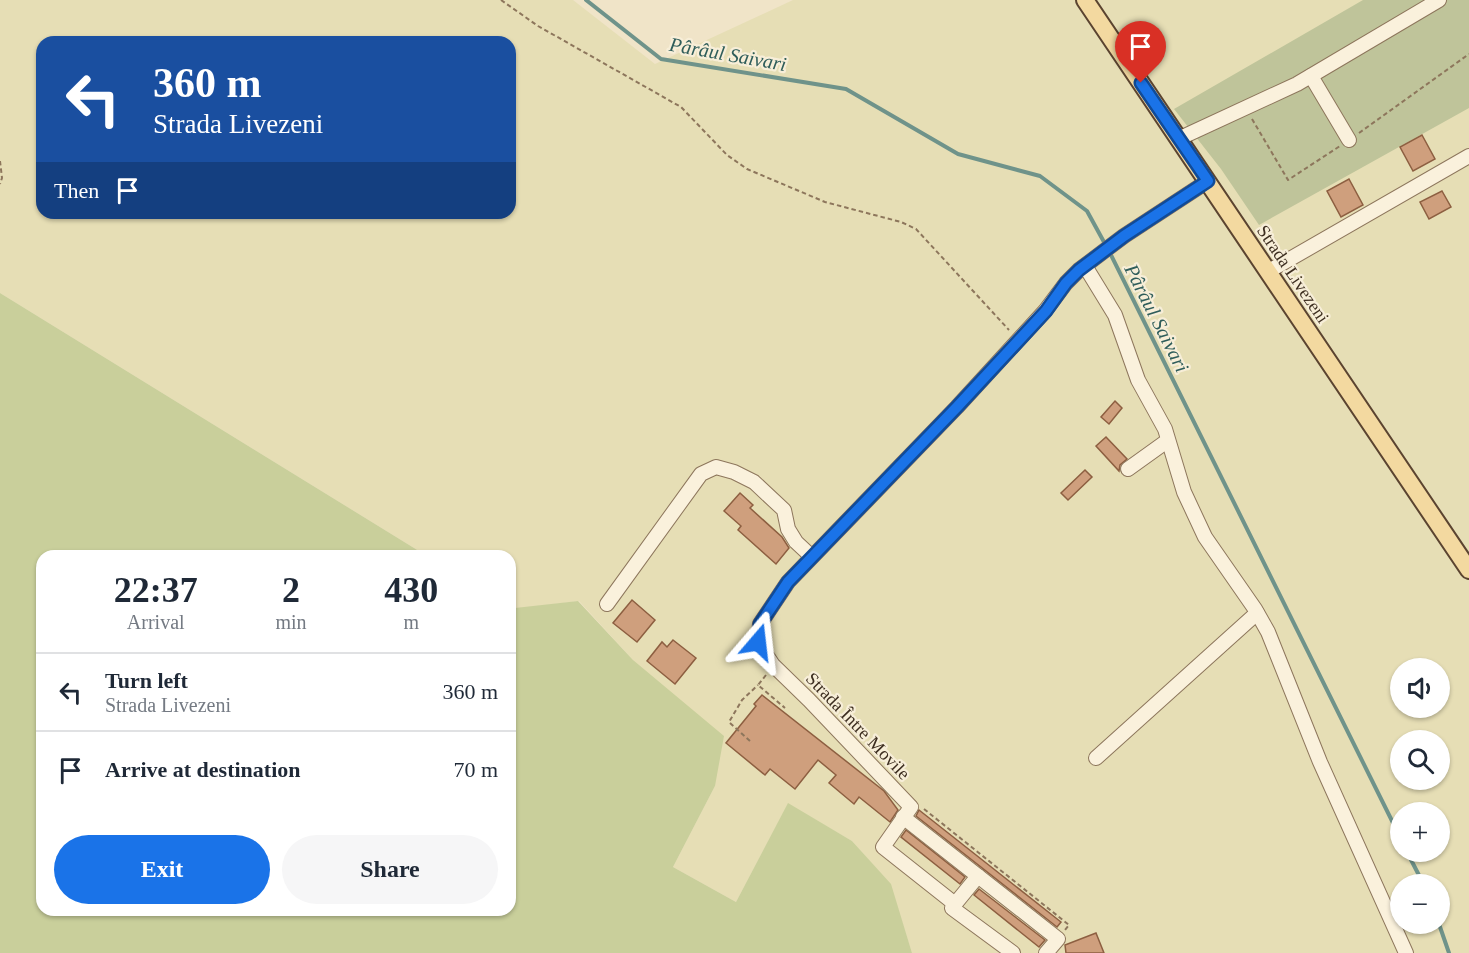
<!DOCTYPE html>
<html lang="en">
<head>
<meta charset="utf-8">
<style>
  :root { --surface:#fff; --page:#f6f6f7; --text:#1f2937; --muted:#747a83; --line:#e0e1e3; --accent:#1a73e8 }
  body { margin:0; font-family:"Times New Roman",serif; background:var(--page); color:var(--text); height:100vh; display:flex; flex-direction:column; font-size:22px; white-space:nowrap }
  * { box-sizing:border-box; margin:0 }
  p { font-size:20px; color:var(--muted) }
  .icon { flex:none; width:33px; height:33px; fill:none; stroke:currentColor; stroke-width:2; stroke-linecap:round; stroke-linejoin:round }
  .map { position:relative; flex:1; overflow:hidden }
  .sheet { position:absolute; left:36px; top:550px; width:480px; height:366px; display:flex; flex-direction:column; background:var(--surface); border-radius:18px; box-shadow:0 2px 4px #0004 }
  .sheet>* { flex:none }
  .top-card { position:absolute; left:36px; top:36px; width:480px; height:183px; border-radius:18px; box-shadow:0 2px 4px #0004; background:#1a4fa0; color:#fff; overflow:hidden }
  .buttons { position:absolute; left:1390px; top:658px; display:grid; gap:12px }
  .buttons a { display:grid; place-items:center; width:60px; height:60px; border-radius:50%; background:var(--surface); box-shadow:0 2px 4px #0004; font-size:30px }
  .pin { position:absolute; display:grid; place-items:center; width:51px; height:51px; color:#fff; margin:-62px -26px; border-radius:50% 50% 50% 0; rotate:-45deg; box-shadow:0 0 6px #0007 }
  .pin .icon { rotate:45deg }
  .me { position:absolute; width:66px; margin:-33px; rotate:17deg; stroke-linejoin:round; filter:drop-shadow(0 0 4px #0008) }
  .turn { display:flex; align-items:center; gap:21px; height:126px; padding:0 18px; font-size:27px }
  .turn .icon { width:78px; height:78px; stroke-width:2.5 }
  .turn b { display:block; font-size:42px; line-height:51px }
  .then { display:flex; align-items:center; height:57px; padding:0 18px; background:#0003; gap:12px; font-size:22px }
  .eta { display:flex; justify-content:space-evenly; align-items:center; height:102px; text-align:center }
  .eta b { font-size:36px; font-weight:700; line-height:42px }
  .action { display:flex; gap:12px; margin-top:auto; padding:12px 18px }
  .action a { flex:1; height:69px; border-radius:36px; background:var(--accent); color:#fff; font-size:24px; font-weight:700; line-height:69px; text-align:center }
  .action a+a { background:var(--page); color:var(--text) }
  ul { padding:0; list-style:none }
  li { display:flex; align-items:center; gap:18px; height:78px; padding:0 18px; border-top:2px solid var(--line) }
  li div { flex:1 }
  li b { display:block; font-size:22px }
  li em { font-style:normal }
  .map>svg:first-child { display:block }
  .farmland { fill:#e6deb5; fill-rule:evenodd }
  .green { fill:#c9cf9b }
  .cemetery { fill:#bfc49a }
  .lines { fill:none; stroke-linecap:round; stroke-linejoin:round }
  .stream { stroke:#6f938a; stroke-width:4 }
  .building { fill:#cf9f7d; stroke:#8d5f41; stroke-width:1.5 }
  .minor-casing { stroke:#8d765c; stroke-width:16 }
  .major-casing { stroke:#5b4430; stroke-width:20 }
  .path { stroke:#8d765c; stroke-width:2; stroke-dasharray:4.5 3; stroke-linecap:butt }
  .minor { stroke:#faf1dc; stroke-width:14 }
  .major { stroke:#f3d9a0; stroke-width:16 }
  .route-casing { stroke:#114b97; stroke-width:15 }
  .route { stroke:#1a73e8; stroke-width:10 }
  .labels { text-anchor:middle; stroke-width:4.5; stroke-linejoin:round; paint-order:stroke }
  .street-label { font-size:18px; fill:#3d2e20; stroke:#f7eed8 }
  .water-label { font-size:20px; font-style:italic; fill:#2f5d5a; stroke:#f7eed8 }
</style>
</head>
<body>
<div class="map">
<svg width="1469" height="953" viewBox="0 0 1469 953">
  <rect width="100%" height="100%" fill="#f0e4c8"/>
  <!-- farmland -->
  <path class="farmland" d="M 0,0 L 573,0 L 655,64 L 793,0 L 1469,0 L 1469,953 L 912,953 L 890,884 L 852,841 L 788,804 L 736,902 L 673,867 L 715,786 L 633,660 L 579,601 L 515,609 L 510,606 L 510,556 L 427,556 L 0,293 ZM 42,42 L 510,42 L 510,213 L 42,213 ZM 1401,669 L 1440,669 L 1440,708 L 1401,708 ZM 1401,741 L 1440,741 L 1440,780 L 1401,780 ZM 1401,813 L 1440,813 L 1440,852 L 1401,852 ZM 1401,885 L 1440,885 L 1440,924 L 1401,924 Z"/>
  <!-- green -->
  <polygon class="green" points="0,293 427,556 42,556 42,910 510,910 510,606 515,608 578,601 633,660 724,736 715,786 673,867 736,902 788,803 852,841 891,884 912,953 0,953"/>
  <!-- cemetery -->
  <polygon class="cemetery" points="1363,0 1469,0 1469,108 1259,225 1221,169 1174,109"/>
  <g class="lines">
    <!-- stream -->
    <g class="stream">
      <polyline points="586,0 661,59 846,89 958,154 1040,176 1087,211 1110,253 1401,839"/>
      <polyline points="1407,852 1424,885"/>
      <polyline points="1439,924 1449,953"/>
    </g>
  </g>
  <!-- building -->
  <g class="building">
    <polygon points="1422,135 1435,159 1413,171 1400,147"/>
    <polygon points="1349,179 1363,205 1341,217 1327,191"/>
    <polygon points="1442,191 1451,207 1429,219 1420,202"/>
    <polygon points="1115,401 1122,408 1109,424 1101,417"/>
    <polygon points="1106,437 1127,459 1120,465 1119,471 1096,446"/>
    <polygon points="1085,470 1092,477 1068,500 1061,493"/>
    <polygon points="740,493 753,505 750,508 782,537 789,548 776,564 738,530 741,526 724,511"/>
    <polygon points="632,600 655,620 637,642 613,623"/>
    <polygon points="673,640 696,658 675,684 647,661 662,642 667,647"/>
    <polygon points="762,695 884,791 898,810 890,822 859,797 854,804 829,783 836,775 818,760 795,789 770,769 765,775 726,743 756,706 754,704"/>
    <polygon points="919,810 1061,922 1057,927 916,816"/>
    <polygon points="906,830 965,877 960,884 901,837"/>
    <polygon points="979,889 1045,940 1039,947 974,895"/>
    <polygon points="1096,933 1104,953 1066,953 1065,945"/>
  </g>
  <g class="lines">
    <!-- minor casing -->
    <g class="minor-casing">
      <g id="minor">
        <polyline points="1311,76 1349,140"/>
        <polyline points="1178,139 1297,84 1439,0"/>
        <polyline points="1085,266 1115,315 1138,380 1165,429 1184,492 1205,537 1255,609 1268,632 1320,762 1406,953"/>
        <polyline points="1269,271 1469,156"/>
        <polyline points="1128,469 1167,441"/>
        <polyline points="607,604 701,474 716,467 734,472 754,482 784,510 788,529 796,542 811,556"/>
        <polyline points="1096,758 1257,613"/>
        <polyline points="903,817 1058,939 1046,953"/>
        <polyline points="978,876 955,904 883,847 911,807 809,700 773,665 758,642 760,624 788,582 957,407 1045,311 1066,283 1079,270 1124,236 1208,181"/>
        <polyline points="955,904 952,908 1013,953"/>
      </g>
    </g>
    <!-- major casing -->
    <g class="major-casing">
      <polyline id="major" points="1085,0 1469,570"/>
    </g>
    <!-- path -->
    <g class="path">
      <polyline points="501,0 538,26 681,107 727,155 747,169 825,202 901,222 916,229 1009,330"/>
      <polyline points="1252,119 1288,180 1340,146"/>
      <polyline points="1359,133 1469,54"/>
      <polyline points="0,161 2,178 0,184"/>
      <polyline points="766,675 758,685 785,708"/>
      <polyline points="750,741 729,722 742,700 758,685"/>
      <polyline points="924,809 1069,925 1065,930"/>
    </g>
    <!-- minor -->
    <use href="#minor" class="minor"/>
    <!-- major -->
    <use href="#major" class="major"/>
  </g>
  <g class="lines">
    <!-- route casing -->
    <g class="route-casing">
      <polyline id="route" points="758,642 760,624 788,582 957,407 1046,311 1066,283 1079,270 1124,236 1208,181 1141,83"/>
    </g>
    <!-- route -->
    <use href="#route" class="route"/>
  </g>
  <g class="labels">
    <!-- street labels -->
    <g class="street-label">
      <text transform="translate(1293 274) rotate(56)" y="6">Strada Livezeni</text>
      <text transform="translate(858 726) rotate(46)" y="6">Strada Între Movile</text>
    </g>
    <!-- water labels -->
    <g class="water-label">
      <text transform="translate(728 54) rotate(10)" y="7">Pârâul Saivari</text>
      <text transform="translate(1157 318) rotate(63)" y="7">Pârâul Saivari</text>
    </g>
  </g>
</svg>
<div class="buttons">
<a><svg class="icon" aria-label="sound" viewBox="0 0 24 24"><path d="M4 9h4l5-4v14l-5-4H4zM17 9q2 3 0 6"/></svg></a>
<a><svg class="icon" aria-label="search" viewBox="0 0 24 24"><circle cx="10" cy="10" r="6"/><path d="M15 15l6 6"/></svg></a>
<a>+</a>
<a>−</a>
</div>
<div class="pin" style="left:1141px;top:83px;background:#d93025"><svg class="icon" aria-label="arrive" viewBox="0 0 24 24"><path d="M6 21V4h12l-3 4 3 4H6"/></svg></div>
<svg class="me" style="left:758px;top:642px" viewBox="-20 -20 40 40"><path d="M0-17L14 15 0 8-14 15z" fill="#1a73e8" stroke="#fff" stroke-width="4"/></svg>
<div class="top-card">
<div class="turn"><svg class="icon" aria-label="left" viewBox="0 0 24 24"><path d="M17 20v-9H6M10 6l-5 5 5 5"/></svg><div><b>360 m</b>Strada Livezeni</div></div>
<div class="then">Then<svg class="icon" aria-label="arrive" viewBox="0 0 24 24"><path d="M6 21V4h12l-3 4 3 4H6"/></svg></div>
</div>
<section class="sheet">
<div class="eta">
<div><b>22:37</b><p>Arrival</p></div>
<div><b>2</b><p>min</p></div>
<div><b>430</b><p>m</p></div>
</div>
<ul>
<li><svg class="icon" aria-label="left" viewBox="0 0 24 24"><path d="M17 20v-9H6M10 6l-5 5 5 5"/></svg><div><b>Turn left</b><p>Strada Livezeni</p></div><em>360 m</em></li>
<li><svg class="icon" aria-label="arrive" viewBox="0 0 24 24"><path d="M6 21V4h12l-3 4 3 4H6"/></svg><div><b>Arrive at destination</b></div><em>70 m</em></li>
</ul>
<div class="action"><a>Exit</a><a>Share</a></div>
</section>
</div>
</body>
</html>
